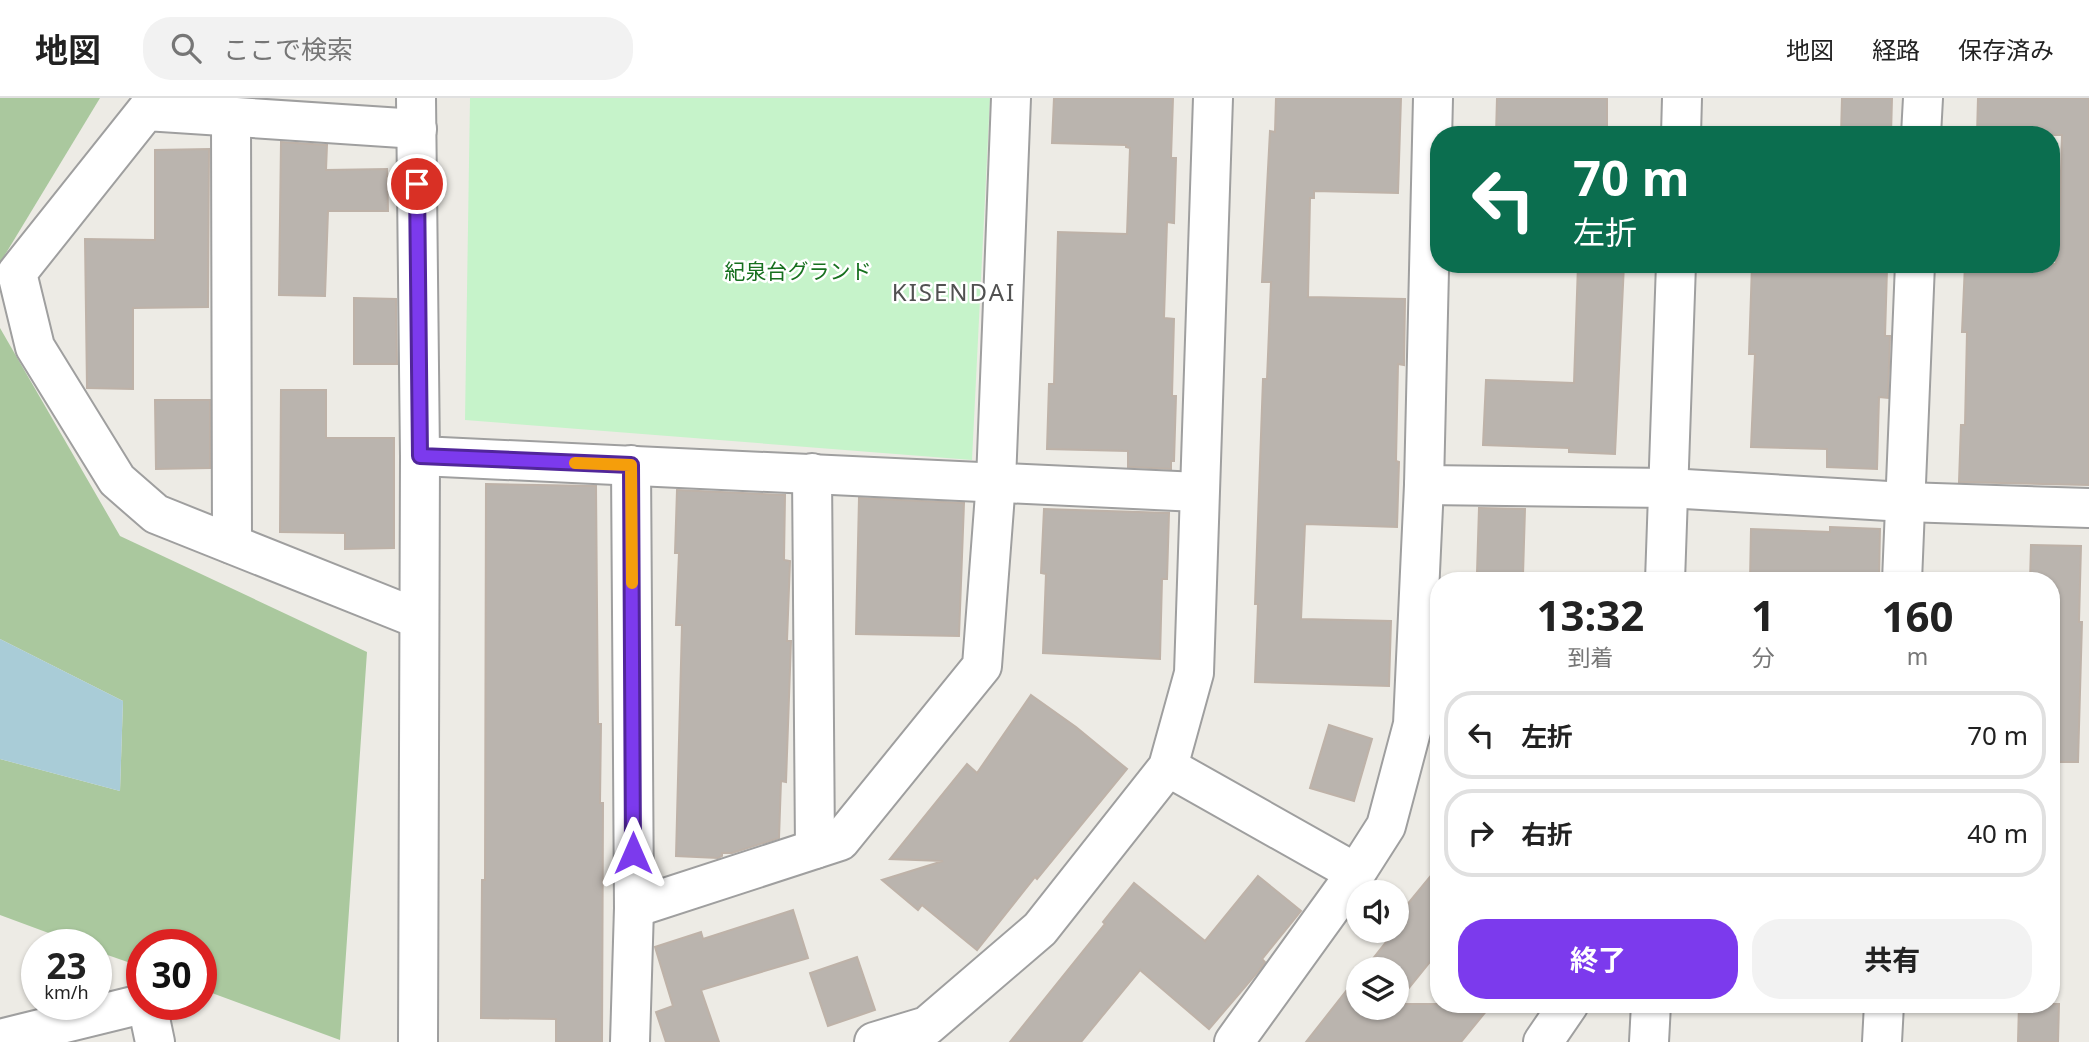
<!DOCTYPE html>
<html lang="ja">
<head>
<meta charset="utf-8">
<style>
  :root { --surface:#fff; --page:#f2f2f2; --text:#222; --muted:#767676; --line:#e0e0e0; --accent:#7c3aed }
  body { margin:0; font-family:"Noto Sans","Noto Sans JP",sans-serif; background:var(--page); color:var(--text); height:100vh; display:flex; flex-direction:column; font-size:26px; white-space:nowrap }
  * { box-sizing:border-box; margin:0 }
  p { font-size:23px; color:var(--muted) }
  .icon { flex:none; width:38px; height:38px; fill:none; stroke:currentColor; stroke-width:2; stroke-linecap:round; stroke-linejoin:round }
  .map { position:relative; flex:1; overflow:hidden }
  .panel { position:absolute; left:1430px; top:474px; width:630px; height:441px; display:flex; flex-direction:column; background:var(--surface); border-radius:28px; box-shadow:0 2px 5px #0004 }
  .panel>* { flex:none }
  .banner { position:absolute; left:1430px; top:28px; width:630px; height:147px; border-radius:28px; box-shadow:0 2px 5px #0004; background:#0b6e4f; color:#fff; overflow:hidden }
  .fabs { position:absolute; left:1346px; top:782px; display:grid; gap:14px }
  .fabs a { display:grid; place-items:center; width:63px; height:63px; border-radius:50%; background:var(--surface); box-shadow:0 2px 5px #0004; font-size:35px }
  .speed { position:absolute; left:21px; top:831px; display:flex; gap:14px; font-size:35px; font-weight:700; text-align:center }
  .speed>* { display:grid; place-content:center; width:91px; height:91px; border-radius:50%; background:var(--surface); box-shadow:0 2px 5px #0004; line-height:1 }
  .speed small { font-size:18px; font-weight:400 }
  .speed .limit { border:10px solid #d22; background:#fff; color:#111 }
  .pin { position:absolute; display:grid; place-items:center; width:60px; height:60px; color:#fff; margin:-30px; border:4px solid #fff; border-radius:50%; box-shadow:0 2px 7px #0007 }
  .me { position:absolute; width:77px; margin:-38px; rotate:0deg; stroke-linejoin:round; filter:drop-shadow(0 0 5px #0008) }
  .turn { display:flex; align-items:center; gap:24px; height:147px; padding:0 28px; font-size:32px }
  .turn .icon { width:91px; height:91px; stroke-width:2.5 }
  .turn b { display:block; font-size:49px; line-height:60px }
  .eta { display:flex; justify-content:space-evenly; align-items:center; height:119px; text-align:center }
  .eta b { font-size:42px; font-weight:700; line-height:49px }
  .primary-button { display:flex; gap:14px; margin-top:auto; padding:14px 28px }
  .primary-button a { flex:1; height:80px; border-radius:28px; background:var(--accent); color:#fff; font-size:28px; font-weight:700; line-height:80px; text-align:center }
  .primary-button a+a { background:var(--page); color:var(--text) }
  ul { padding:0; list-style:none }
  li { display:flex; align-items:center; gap:21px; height:88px; margin:0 14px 10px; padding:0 14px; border:4px solid var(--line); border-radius:28px }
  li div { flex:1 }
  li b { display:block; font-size:26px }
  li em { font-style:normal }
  header { display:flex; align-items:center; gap:42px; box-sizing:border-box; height:98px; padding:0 35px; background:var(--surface); border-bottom:2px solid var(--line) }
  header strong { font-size:33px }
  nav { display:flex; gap:38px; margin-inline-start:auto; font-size:24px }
  .search { width:490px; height:63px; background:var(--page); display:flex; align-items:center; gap:18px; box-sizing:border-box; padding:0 24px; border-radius:28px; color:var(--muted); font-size:26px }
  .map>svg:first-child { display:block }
  .forest { fill:#aac89e }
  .park { fill:#c6f3ca }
  .water { fill:#a9ccd7 }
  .building { fill:#bab4ae; stroke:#beb2a8; stroke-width:2 }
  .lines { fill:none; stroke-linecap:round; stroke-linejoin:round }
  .minor-casing { stroke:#9f9f9f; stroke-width:42 }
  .minor { stroke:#fff; stroke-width:38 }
  .route-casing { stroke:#51269a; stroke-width:18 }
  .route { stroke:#7c3aed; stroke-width:12 }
  .slow { stroke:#f59e0b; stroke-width:12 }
  .labels { text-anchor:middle; stroke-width:5; stroke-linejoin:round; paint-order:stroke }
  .park-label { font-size:21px; fill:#17701f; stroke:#fff }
  .quarter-label { font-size:24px; letter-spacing:2px; fill:#515151; stroke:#fff }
</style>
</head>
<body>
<header>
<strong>地図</strong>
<div class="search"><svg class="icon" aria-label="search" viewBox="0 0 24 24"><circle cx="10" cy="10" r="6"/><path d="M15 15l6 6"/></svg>ここで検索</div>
<nav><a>地図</a><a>経路</a><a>保存済み</a></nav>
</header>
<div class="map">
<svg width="2089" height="944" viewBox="0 0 2089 944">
  <rect width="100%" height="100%" fill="#edebe5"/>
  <!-- forest -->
  <g class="forest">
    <polygon points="0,0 100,0 0,165"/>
    <polygon points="0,230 120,438 367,554 340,942 201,891 201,847 142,847 142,869 96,853 96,847 81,847 0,817 0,661 120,693 123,603 0,541"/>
  </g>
  <!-- park -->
  <polygon class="park" points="470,0 990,0 972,362 465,322"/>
  <!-- water -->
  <polygon class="water" points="0,541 123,603 120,693 0,661"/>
  <!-- building -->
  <g class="building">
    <polygon points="1054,0 1173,0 1171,60 1176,60 1174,125 1167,124 1164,220 1174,221 1172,298 1176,298 1174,363 1171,363 1171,371 1128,369 1128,353 1047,351 1049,286 1054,286 1058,134 1127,136 1130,50 1126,49 1126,47 1052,45"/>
    <polygon points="1276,0 1401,0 1398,95 1314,93 1314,100 1310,100 1308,199 1405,201 1404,267 1398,266 1396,363 1399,364 1397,429 1305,426 1301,521 1391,523 1389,588 1255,584 1258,506 1255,506 1263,281 1267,281 1271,184 1262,184 1270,33 1275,34"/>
    <polygon points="1497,0 1607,0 1607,37 1496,37"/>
    <polygon points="1842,0 1892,0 1891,37 1841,37"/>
    <polygon points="1978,0 2089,0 2089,387 1959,384 1961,327 1965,327 1967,234 1962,234 1965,166 2056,166 2058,108 2060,108 2062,37 1977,37"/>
    <polygon points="281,44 327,47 326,72 387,71 388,113 328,113 325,198 279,197"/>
    <polygon points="209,51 208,209 133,210 133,291 87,290 85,141 155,142 155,52"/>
    <polygon points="1578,166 1624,166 1615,356 1569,354 1569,350 1483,347 1486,282 1574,285"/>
    <polygon points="1752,167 1887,171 1885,238 1890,238 1888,300 1879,299 1877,371 1827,369 1827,351 1751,349 1755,256 1749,256"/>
    <polygon points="354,200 396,201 397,266 354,266"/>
    <polygon points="281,292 326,292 326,340 394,340 394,450 345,451 345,435 280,434"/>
    <polygon points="155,302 210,302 210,370 156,371"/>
    <polygon points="486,386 596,388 598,626 601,626 600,705 603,705 602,944 556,944 556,921 481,920 482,782 485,782"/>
    <polygon points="677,392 785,397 784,462 790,463 787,543 791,543 786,684 781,683 779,740 732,755 722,755 722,758 718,760 676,758 682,527 676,527 679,455 675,455"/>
    <polygon points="859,400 964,405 959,538 856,536"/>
    <polygon points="1479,410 1525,411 1523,477 1477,475"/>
    <polygon points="1044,411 1169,415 1167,481 1162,481 1160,561 1043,555 1046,476 1041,475"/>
    <polygon points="1830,429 1880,431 1879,483 1750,483 1751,431 1830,434"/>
    <polygon points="2031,447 2081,448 2079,524 2082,524 2078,664 2051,664 2051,483 2030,483"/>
    <polygon points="1031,597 1076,629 1127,671 1037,781 1035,779 977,852 922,807 918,812 882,782 943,763 890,761 967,666 977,675"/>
    <polygon points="1329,627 1372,641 1354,703 1310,690"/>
    <polygon points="1438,769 1438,854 1396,906 1396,872 1364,872 1386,844 1381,839 1386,833 1396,833 1396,820"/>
    <polygon points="1258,778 1301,813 1262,861 1265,864 1257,875 1209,931 1140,872 1081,944 1010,944 1105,826 1103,824 1134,785 1205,843"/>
    <polygon points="793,812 808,860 701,892 719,944 666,944 656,914 673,908 655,849 701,834 703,841"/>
    <polygon points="857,859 875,912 828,928 810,875"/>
    <polygon points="1358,878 1358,910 1396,910 1396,906 1492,906 1461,944 1306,944"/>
    <polygon points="2019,906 2059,906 2058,944 2018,944"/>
  </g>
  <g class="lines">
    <!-- minor casing -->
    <g class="minor-casing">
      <g id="minor">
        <polyline points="416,0 420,358 418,944"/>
        <polyline points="231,19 232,446"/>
        <polyline points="417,31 146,13 17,175 35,249 117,382 156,416 419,521"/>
        <polyline points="1681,37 1682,0"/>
        <polyline points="1921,37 1923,0"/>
        <polyline points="420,358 1198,394"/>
        <polyline points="631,367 634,810 840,743 982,568 996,383 1011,0"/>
        <polyline points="812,375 815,751"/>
        <polyline points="1424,387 1668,390 1905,404 2089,410"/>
        <polyline points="1665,483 1676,166"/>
        <polyline points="1902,483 1915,166"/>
        <polyline points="1168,669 1356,775"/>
        <polyline points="147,906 155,944"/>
        <polyline points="0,941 142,906"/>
        <polyline points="630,944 634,810"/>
        <polyline points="874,944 927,928 1040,831 1168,669 1194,575 1213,0"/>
        <polyline points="1234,944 1356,775 1386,728 1413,626 1424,387 1433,0"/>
        <polyline points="1543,944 1569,906"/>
        <polyline points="1649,944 1651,906"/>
        <polyline points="1882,944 1884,906"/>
      </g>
    </g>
    <!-- minor -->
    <use href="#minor" class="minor"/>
  </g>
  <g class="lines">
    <!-- route casing -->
    <g class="route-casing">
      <polyline id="route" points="417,86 420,358 631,367 633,755"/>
    </g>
    <!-- route -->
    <use href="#route" class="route"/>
    <!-- slow -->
    <polyline class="slow" points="575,365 631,367 632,485"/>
  </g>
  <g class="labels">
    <!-- park labels -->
    <g class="park-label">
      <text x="798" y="181">紀泉台グランド</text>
    </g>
    <!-- quarter labels -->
    <g class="quarter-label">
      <text x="954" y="203">KISENDAI</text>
    </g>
  </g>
</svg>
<div class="fabs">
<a><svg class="icon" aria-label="sound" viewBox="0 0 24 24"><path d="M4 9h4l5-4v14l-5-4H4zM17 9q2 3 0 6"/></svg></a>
<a><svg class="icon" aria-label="layers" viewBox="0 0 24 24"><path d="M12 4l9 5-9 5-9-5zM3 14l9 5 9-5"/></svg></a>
</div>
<div class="speed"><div>23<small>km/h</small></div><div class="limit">30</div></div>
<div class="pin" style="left:417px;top:86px;background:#d93025"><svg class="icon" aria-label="arrive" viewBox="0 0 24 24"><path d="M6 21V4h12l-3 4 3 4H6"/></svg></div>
<svg class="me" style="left:633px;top:755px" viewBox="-20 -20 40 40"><path d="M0-17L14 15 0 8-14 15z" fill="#7c3aed" stroke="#fff" stroke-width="4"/></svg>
<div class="banner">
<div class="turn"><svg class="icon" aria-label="left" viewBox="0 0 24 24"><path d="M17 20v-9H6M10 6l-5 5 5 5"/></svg><div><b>70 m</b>左折</div></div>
</div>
<section class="panel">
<div class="eta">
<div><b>13:32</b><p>到着</p></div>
<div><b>1</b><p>分</p></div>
<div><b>160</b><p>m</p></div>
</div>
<ul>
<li><svg class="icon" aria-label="left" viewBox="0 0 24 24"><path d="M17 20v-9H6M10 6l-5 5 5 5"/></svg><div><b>左折</b></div><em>70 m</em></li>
<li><svg class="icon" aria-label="right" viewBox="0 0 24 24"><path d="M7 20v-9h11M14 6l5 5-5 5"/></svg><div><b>右折</b></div><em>40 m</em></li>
</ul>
<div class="primary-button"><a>終了</a><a>共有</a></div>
</section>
</div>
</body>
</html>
